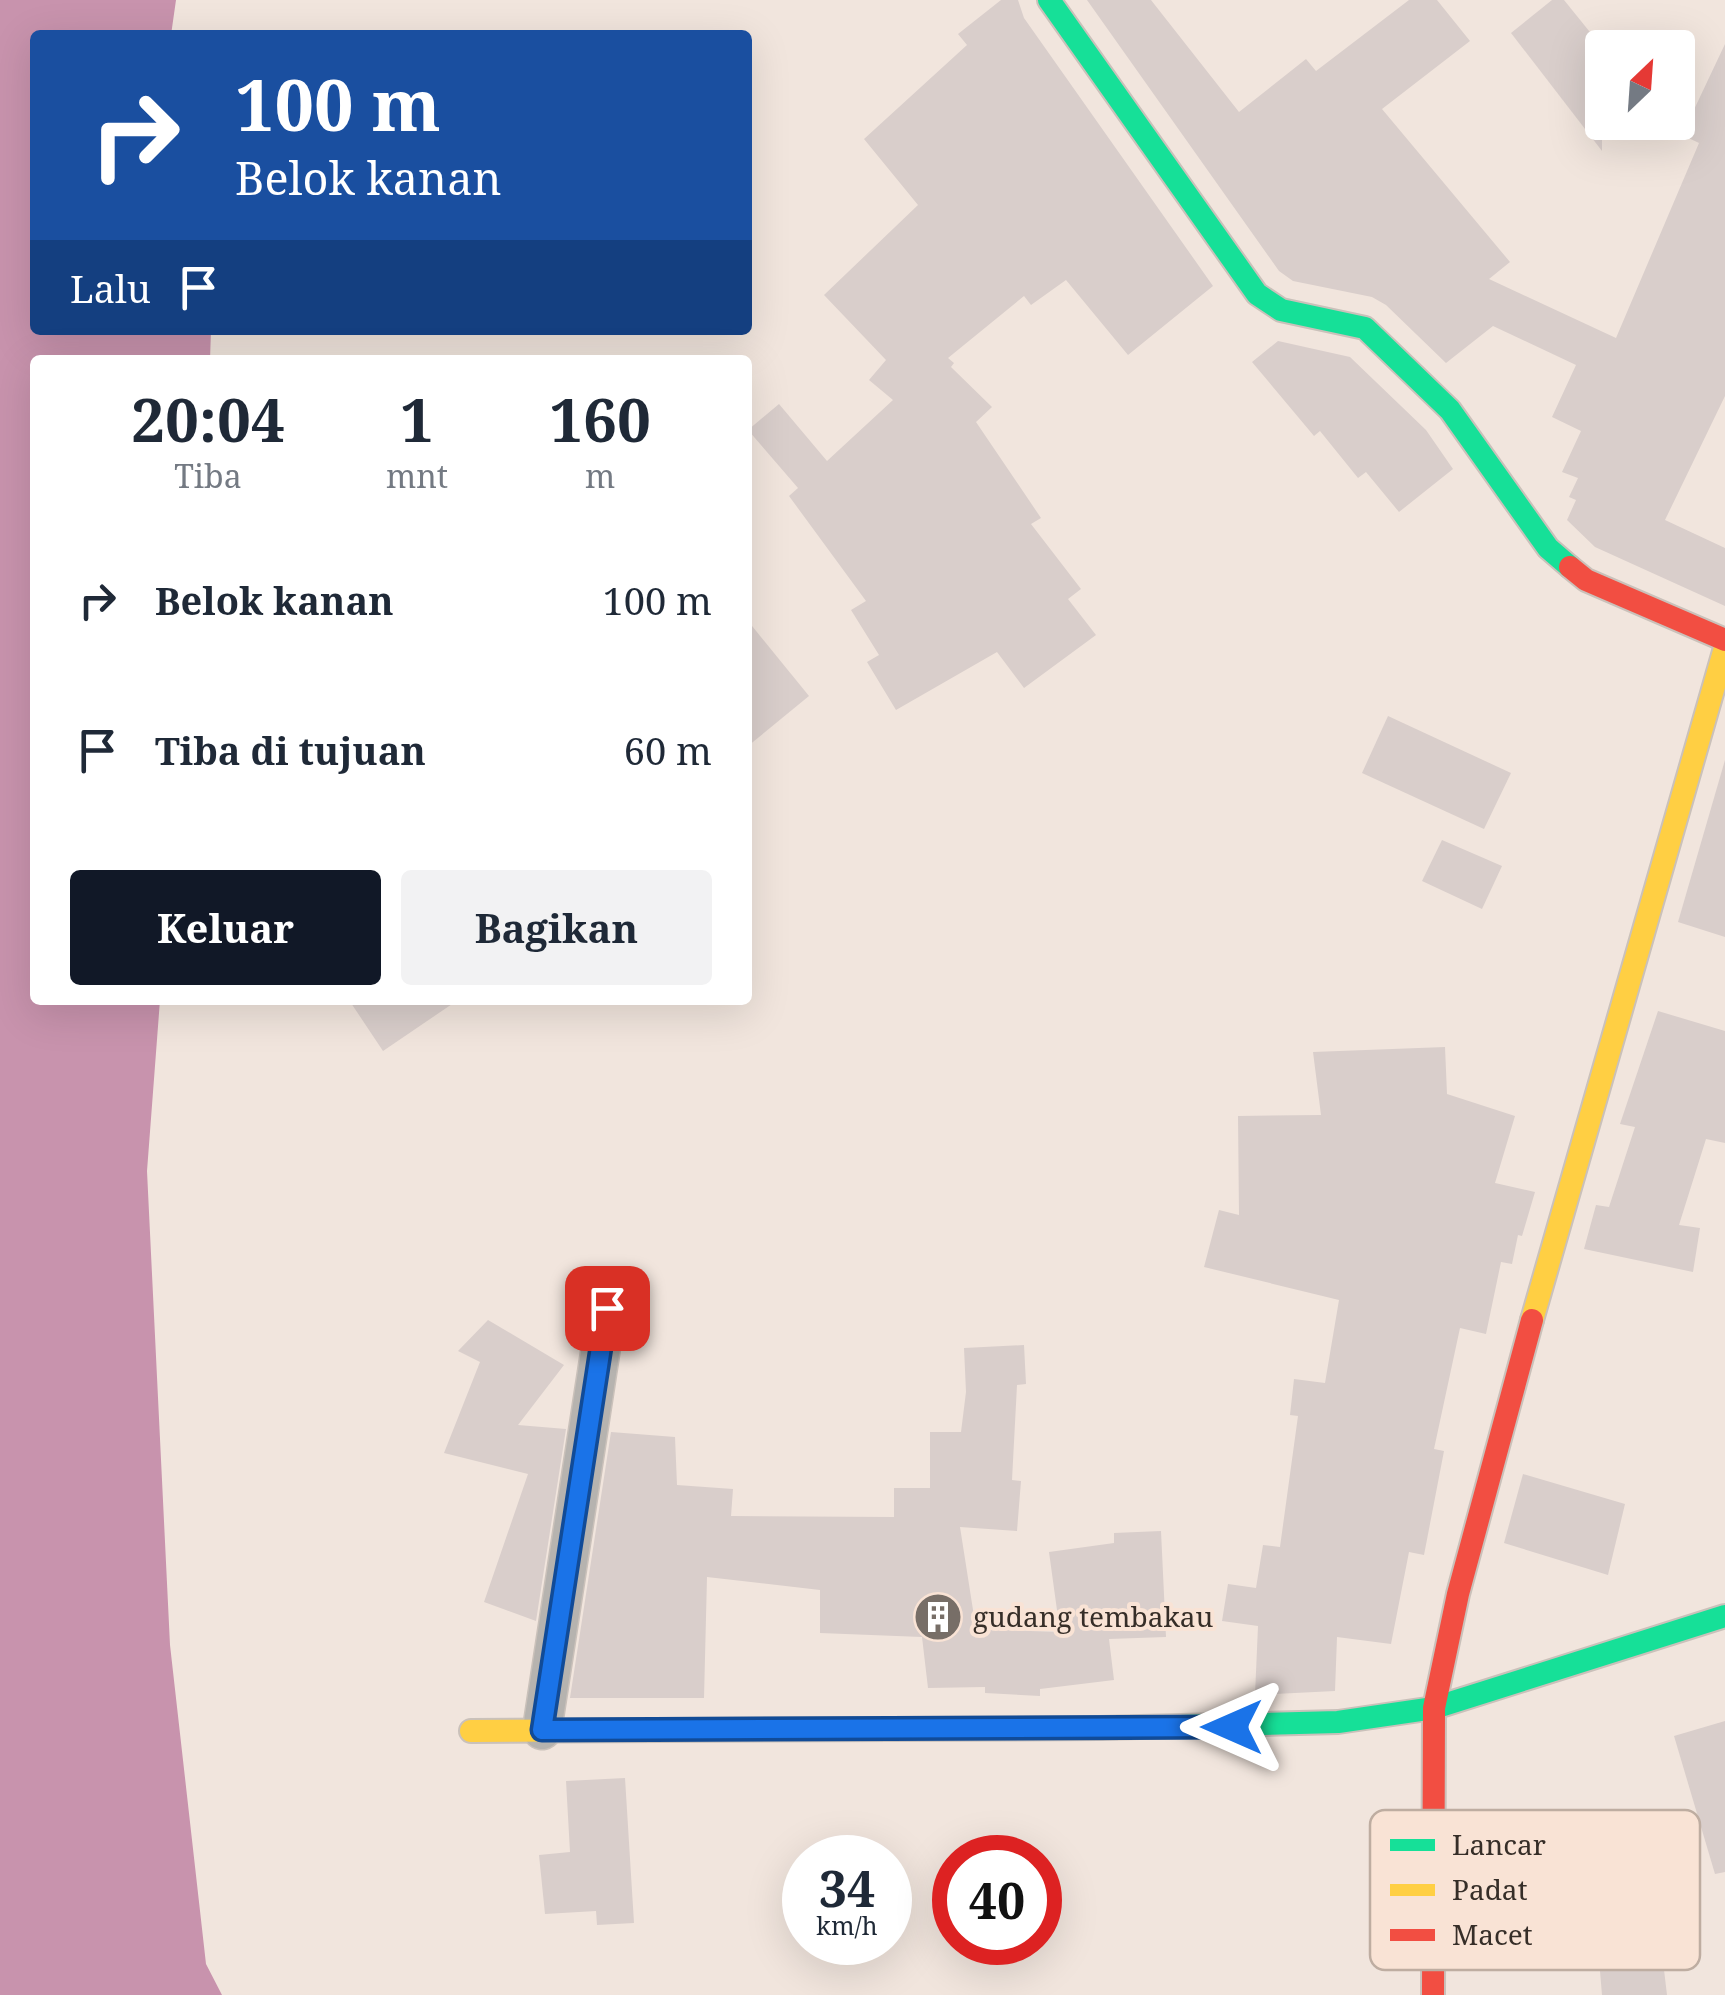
<!DOCTYPE html>
<html lang="id">
<head>
<meta charset="utf-8">
<style>
  :root { --surface:#fff; --page:#f2f2f3; --text:#1f2937; --muted:#747a83; --accent:#111827 }
  body { margin:0; font-family:"Noto Serif",serif; background:var(--page); color:var(--text); height:100vh; display:flex; flex-direction:column; font-size:38px; white-space:nowrap }
  * { box-sizing:border-box; margin:0 }
  p { font-size:32px; color:var(--muted) }
  .icon { flex:none; width:55px; height:55px; fill:none; stroke:currentColor; stroke-width:2; stroke-linecap:round; stroke-linejoin:round }
  .map { position:relative; flex:1; overflow:hidden }
  .drawer { position:absolute; left:30px; top:355px; width:722px; height:650px; display:flex; flex-direction:column; background:var(--surface); border-radius:10px; box-shadow:0 10px 40px #0002 }
  .drawer>* { flex:none }
  .banner { position:absolute; left:30px; top:30px; width:722px; height:305px; border-radius:10px; box-shadow:0 10px 40px #0002; background:#1a4fa0; color:#fff; overflow:hidden }
  .needle { width:65px; rotate:25deg }
  .controls { position:absolute; left:1585px; top:30px; display:grid; gap:20px }
  .controls a { display:grid; place-items:center; width:110px; height:110px; border-radius:10px; background:var(--surface); box-shadow:0 10px 40px #0002; font-size:50px }
  .speed { position:absolute; left:782px; top:1835px; display:flex; gap:20px; font-size:50px; font-weight:700; text-align:center }
  .speed>* { display:grid; place-content:center; width:130px; height:130px; border-radius:50%; background:var(--surface); box-shadow:0 10px 40px #0002; line-height:1 }
  .speed small { font-size:25px; font-weight:400 }
  .speed .limit { border:15px solid #d22; background:#fff; color:#111 }
  .pin { position:absolute; display:grid; place-items:center; width:85px; height:85px; color:#fff; margin:-42px; border-radius:20px; box-shadow:0 5px 15px #0006 }
  .me { position:absolute; width:110px; margin:-55px; rotate:270deg; stroke-linejoin:round; filter:drop-shadow(0 0 8px #0008) }
  .turn { display:flex; align-items:center; gap:35px; height:210px; padding:0 40px; font-size:45px }
  .turn .icon { width:130px; height:130px; stroke-width:2.5 }
  .turn b { display:block; font-size:70px; line-height:85px }
  .then { display:flex; align-items:center; height:95px; padding:0 40px; background:#0003; gap:20px; font-size:38px }
  .eta { display:flex; justify-content:space-evenly; align-items:center; height:170px; text-align:center }
  .eta b { font-size:60px; font-weight:700; line-height:70px }
  .cta { display:flex; gap:20px; margin-top:auto; padding:20px 40px }
  .cta a { flex:1; height:115px; border-radius:10px; background:var(--accent); color:#fff; font-size:40px; font-weight:700; line-height:115px; text-align:center }
  .cta a+a { background:var(--page); color:var(--text) }
  ul { padding:0; list-style:none }
  li { display:flex; align-items:center; gap:30px; height:150px; padding:0 40px }
  li div { flex:1 }
  li b { display:block; font-size:38px }
  li em { font-style:normal }
  .map>svg:first-child { display:block }
  .water { fill:#c893ad }
  .building { fill:#d9cecb }
  .lines { fill:none; stroke-linecap:round; stroke-linejoin:round }
  .street-casing { stroke:#cac1ba; stroke-width:41 }
  .fast-casing { stroke:#cac1ba; stroke-width:26 }
  .slow-casing { stroke:#cac1ba; stroke-width:26 }
  .jam-casing { stroke:#cac1ba; stroke-width:26 }
  .street { stroke:#b6b3af; stroke-width:38 }
  .fast { stroke:#16e098; stroke-width:22 }
  .slow { stroke:#ffcf43; stroke-width:22 }
  .jam { stroke:#f24e42; stroke-width:22 }
  .route-casing { stroke:#114b97; stroke-width:25 }
  .route { stroke:#1a73e8; stroke-width:18 }
  .labels { text-anchor:middle; stroke-width:8; stroke-linejoin:round; paint-order:stroke }
  .poi-label { font-size:28px; fill:#362e28; stroke:#f9e3d5; text-anchor:start }
  .key { fill:#f9e3d5; stroke:#beada1; stroke-width:2.5 }
  .key-label { font-size:28px; fill:#362e28 }
</style>
</head>
<body>
<div class="map">
<svg width="1725" height="1995" viewBox="0 0 1725 1995">
  <rect width="100%" height="100%" fill="#f1e5dd"/>
  <!-- water -->
  <polygon class="water" points="0,0 176,0 171,35 35,35 35,330 211,330 210,360 35,360 35,1000 160,1000 147,1171 170,1645 206,1964 222,1995 0,1995"/>
  <!-- building -->
  <g class="building">
    <polygon points="1001,0 1018,0 1024,18 1213,286 1128,355 1066,280 1031,305 1024,296 948,358 954,363 951,367 992,407 976,422 1041,518 1031,524 1081,589 1068,599 1096,635 1024,688 997,652 896,710 867,662 879,655 851,610 866,601 789,496 798,488 748,430 779,404 827,461 893,400 869,380 886,360 824,295 918,205 864,139 967,45 958,34"/>
    <polygon points="1087,0 1151,0 1239,112 1306,59 1316,71 1409,0 1437,0 1470,41 1382,109 1510,262 1489,279 1616,338 1699,143 1682,135 1725,44 1725,396 1665,520 1725,548 1725,606 1595,547 1567,520 1576,500 1569,497 1578,478 1562,472 1581,431 1552,417 1576,365 1493,326 1446,363 1386,305 1372,297 1293,281 1279,271"/>
    <polygon points="1552,0 1564,0 1602,47 1602,151 1511,33"/>
    <polygon points="1278,341 1350,357 1426,430 1453,469 1399,512 1366,472 1358,478 1320,431 1314,436 1252,362"/>
    <polygon points="748,621 809,696 748,746"/>
    <polygon points="1388,716 1511,773 1484,829 1362,773"/>
    <polygon points="1725,760 1725,937 1678,922"/>
    <polygon points="1442,840 1502,866 1482,909 1422,881"/>
    <polygon points="349,1000 458,1000 383,1051"/>
    <polygon points="1658,1011 1725,1031 1725,1143 1706,1139 1679,1225 1700,1228 1693,1272 1584,1249 1596,1205 1609,1207 1635,1127 1620,1124"/>
    <polygon points="1445,1047 1447,1094 1515,1116 1495,1183 1535,1192 1522,1236 1518,1235 1512,1264 1501,1262 1486,1334 1460,1328 1434,1449 1444,1451 1424,1555 1409,1552 1391,1644 1337,1637 1335,1691 1255,1695 1258,1626 1222,1621 1228,1584 1256,1588 1263,1545 1280,1547 1298,1416 1290,1415 1294,1379 1325,1383 1339,1300 1204,1267 1219,1210 1239,1215 1238,1116 1321,1115 1313,1052"/>
    <polygon points="488,1320 564,1365 518,1425 566,1429 536,1621 484,1602 528,1474 444,1453 480,1362 458,1351"/>
    <polygon points="1024,1345 1026,1384 1017,1385 1012,1480 1021,1481 1017,1531 960,1527 976,1629 1060,1632 1049,1552 1114,1543 1114,1533 1161,1531 1166,1637 1109,1639 1114,1680 1040,1689 1040,1696 985,1693 985,1687 928,1688 922,1637 820,1633 820,1590 707,1577 704,1698 570,1698 611,1432 675,1437 677,1485 733,1489 731,1516 894,1517 894,1488 930,1488 930,1432 961,1432 966,1392 964,1348"/>
    <polygon points="1523,1474 1625,1504 1608,1575 1504,1543"/>
    <polygon points="1725,1721 1725,1872 1715,1874 1674,1736"/>
    <polygon points="625,1778 634,1923 597,1925 596,1911 545,1914 539,1855 570,1852 566,1781"/>
    <polygon points="1653,1877 1667,1995 1602,1995 1600,1971 1464,1954 1465,1889 1530,1881 1533,1891"/>
  </g>
  <g class="lines">
    <!-- street casing -->
    <g class="street-casing">
      <polyline id="street" points="542,1730 607,1308"/>
    </g>
    <!-- fast casing -->
    <g class="fast-casing">
      <g id="fast">
        <polyline points="1049,0 1257,294 1281,310 1365,328 1450,410 1548,548 1570,567"/>
        <polyline points="1099,1728 1338,1722 1434,1708 1725,1616"/>
      </g>
    </g>
    <!-- slow casing -->
    <g class="slow-casing">
      <g id="slow">
        <polyline points="1532,1320 1725,648"/>
        <polyline points="471,1731 1099,1728"/>
      </g>
    </g>
    <!-- jam casing -->
    <g class="jam-casing">
      <g id="jam">
        <polyline points="1570,567 1586,580 1725,640"/>
        <polyline points="1433,1995 1434,1708 1458,1594 1532,1320"/>
      </g>
    </g>
    <!-- street -->
    <use href="#street" class="street"/>
    <!-- fast -->
    <use href="#fast" class="fast"/>
    <!-- slow -->
    <use href="#slow" class="slow"/>
    <!-- jam -->
    <use href="#jam" class="jam"/>
  </g>
  <g class="lines">
    <!-- route casing -->
    <g class="route-casing">
      <polyline id="route" points="607,1308 542,1730 1232,1727"/>
    </g>
    <!-- route -->
    <use href="#route" class="route"/>
  </g>
  <!-- icons -->
  <defs>
    <g id="building-disc" transform="scale(2.5)"><circle r="9.5" fill="#776e67" stroke="#f9e3d5"/><path d="M-4-6H4V6H1V3H-1V6H-4ZM-2.5-4.3h1.7v1.8h-1.7ZM.8-4.3h1.7v1.8H.8ZM-2.5-1h1.7V.8h-1.7ZM.8-1h1.7V.8H.8Z" fill="#fff"/></g>
  </defs>
  <g fill-rule="evenodd">
    <use href="#building-disc" x="938" y="1617"/>
  </g>
  <g class="labels">
    <!-- poi labels -->
    <g class="poi-label">
      <text x="973" y="1627">gudang tembakau</text>
    </g>
  </g>
  <!-- legend -->
  <rect x="1370" y="1810" width="330" height="160" rx="15" class="key"/>
  <rect x="1390" y="1839" width="45" height="12" fill="#16e098"/>
  <rect x="1390" y="1884" width="45" height="12" fill="#ffcf43"/>
  <rect x="1390" y="1929" width="45" height="12" fill="#f24e42"/>
  <g class="key-label">
    <text x="1452" y="1855">Lancar</text>
    <text x="1452" y="1900">Padat</text>
    <text x="1452" y="1945">Macet</text>
  </g>
</svg>
<div class="controls">
<a><svg class="needle" viewBox="-14 -14 28 28"><path d="M0-13l5 13h-10z" fill="#e53935"/><path d="M0 13l5-13h-10z" fill="#747a83"/></svg></a>
</div>
<div class="speed"><div>34<small>km/h</small></div><div class="limit">40</div></div>
<div class="pin" style="left:607px;top:1308px;background:#d93025"><svg class="icon" aria-label="arrive" viewBox="0 0 24 24"><path d="M6 21V4h12l-3 4 3 4H6"/></svg></div>
<svg class="me" style="left:1232px;top:1727px" viewBox="-20 -20 40 40"><path d="M0-17L14 15 0 8-14 15z" fill="#1a73e8" stroke="#fff" stroke-width="4"/></svg>
<div class="banner">
<div class="turn"><svg class="icon" aria-label="right" viewBox="0 0 24 24"><path d="M7 20v-9h11M14 6l5 5-5 5"/></svg><div><b>100 m</b>Belok kanan</div></div>
<div class="then">Lalu<svg class="icon" aria-label="arrive" viewBox="0 0 24 24"><path d="M6 21V4h12l-3 4 3 4H6"/></svg></div>
</div>
<section class="drawer">
<div class="eta">
<div><b>20:04</b><p>Tiba</p></div>
<div><b>1</b><p>mnt</p></div>
<div><b>160</b><p>m</p></div>
</div>
<ul>
<li><svg class="icon" aria-label="right" viewBox="0 0 24 24"><path d="M7 20v-9h11M14 6l5 5-5 5"/></svg><div><b>Belok kanan</b></div><em>100 m</em></li>
<li><svg class="icon" aria-label="arrive" viewBox="0 0 24 24"><path d="M6 21V4h12l-3 4 3 4H6"/></svg><div><b>Tiba di tujuan</b></div><em>60 m</em></li>
</ul>
<div class="cta"><a>Keluar</a><a>Bagikan</a></div>
</section>
</div>
</body>
</html>
